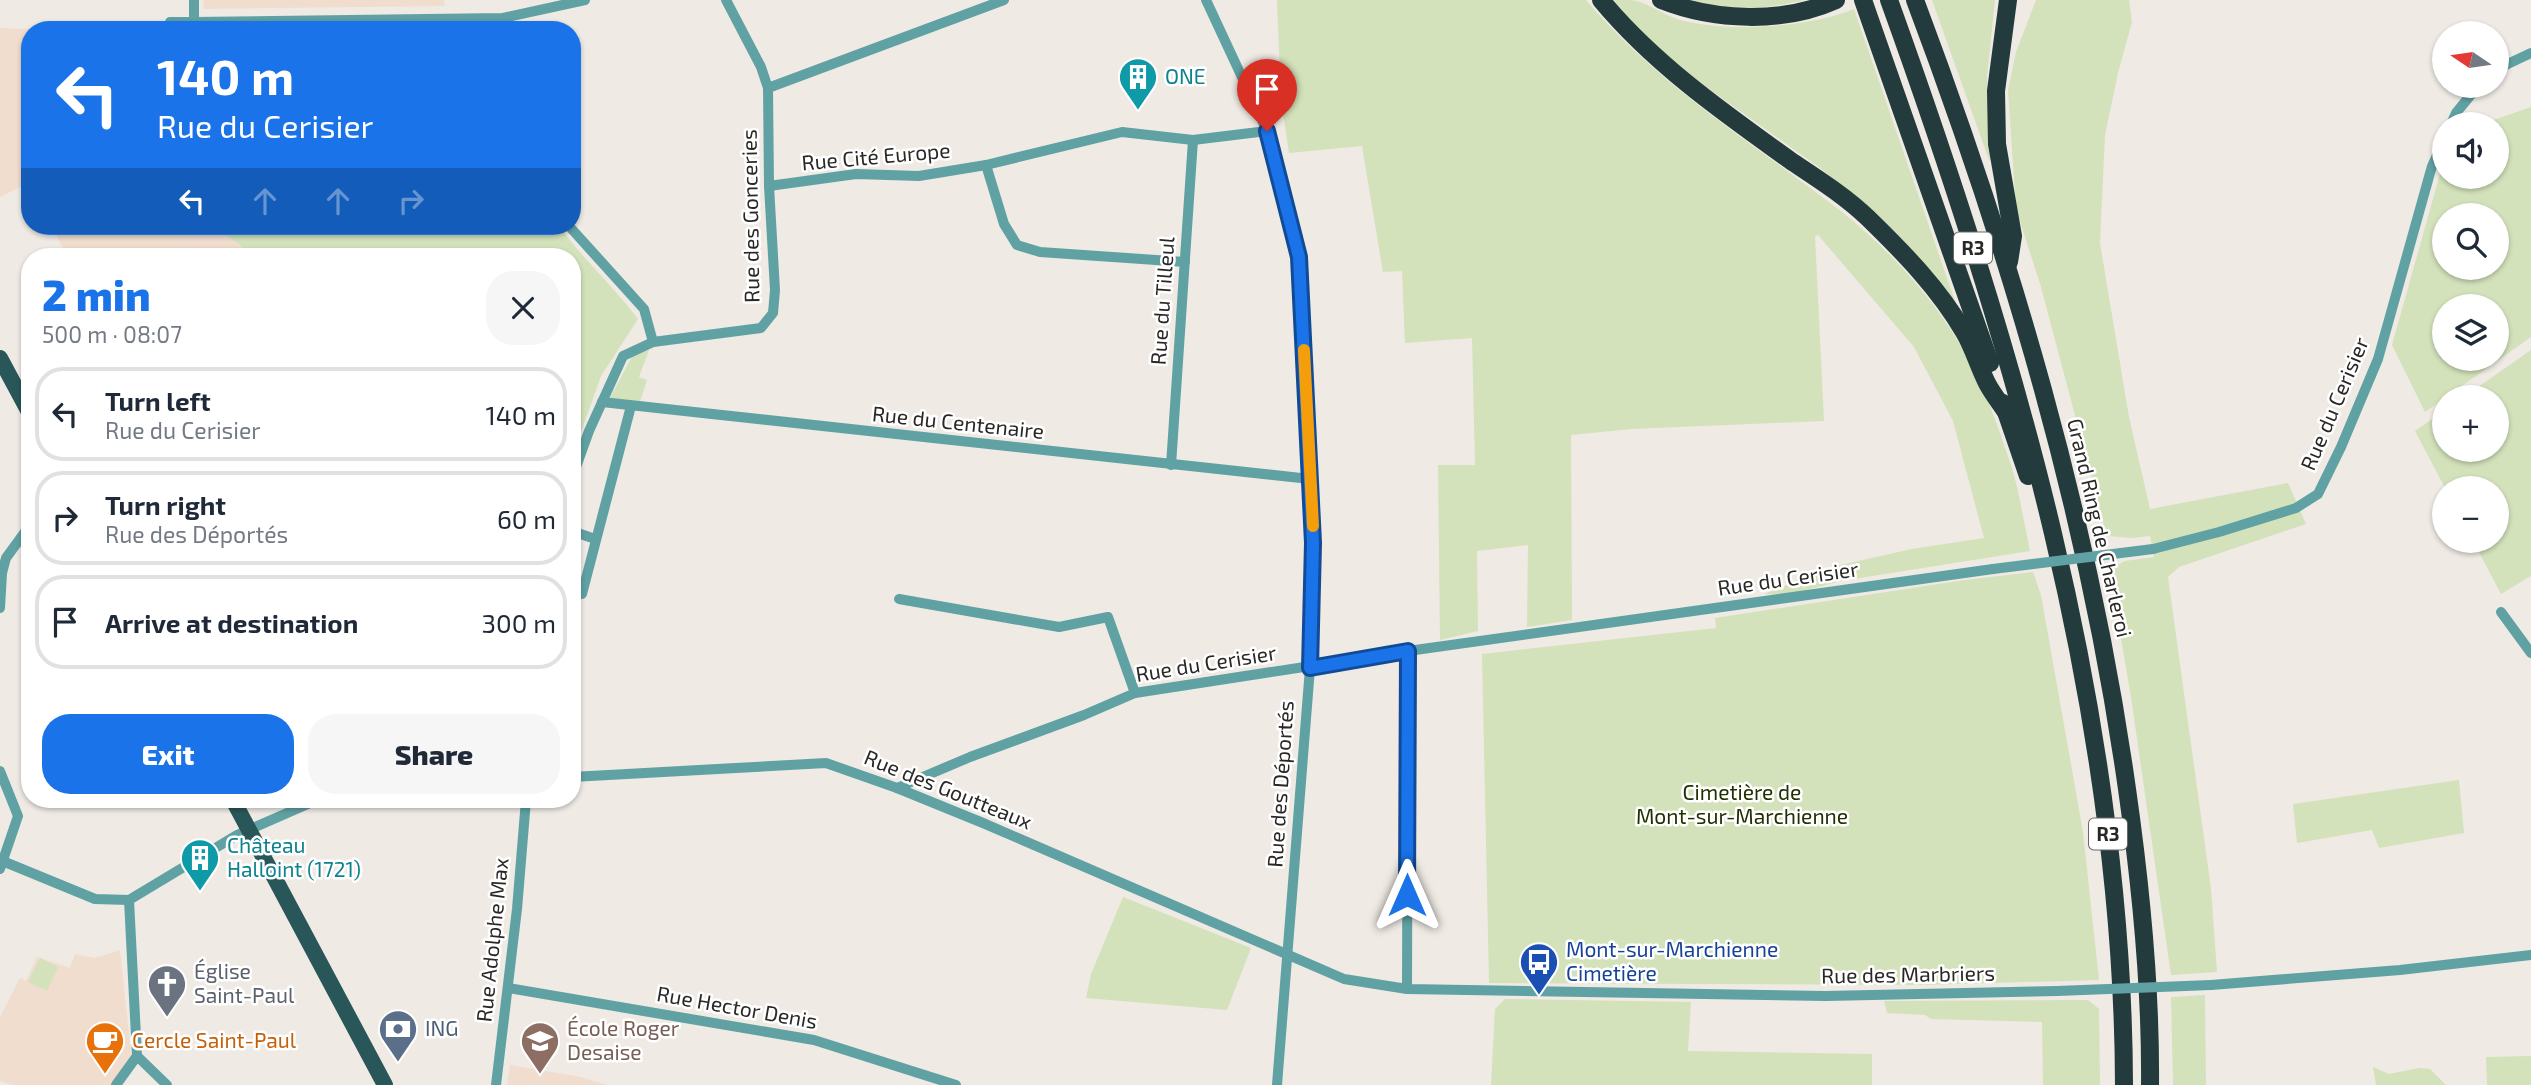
<!DOCTYPE html>
<html lang="en">
<head>
<meta charset="utf-8">
<style>
  :root { --surface:#fff; --page:#f6f6f7; --text:#1f2937; --muted:#747a83; --line:#e0e1e3; --accent:#1a73e8 }
  body { margin:0; font-family:"Exo 2",sans-serif; background:var(--page); color:var(--text); height:100vh; display:flex; flex-direction:column; font-size:26px; white-space:nowrap }
  * { box-sizing:border-box; margin:0 }
  p { font-size:23px; color:var(--muted) }
  .icon { flex:none; width:38px; height:38px; fill:none; stroke:currentColor; stroke-width:2; stroke-linecap:round; stroke-linejoin:round }
  .map { position:relative; flex:1; overflow:hidden }
  .drawer { position:absolute; left:21px; top:248px; width:560px; height:560px; display:flex; flex-direction:column; background:var(--surface); border-radius:28px; box-shadow:0 2px 5px #0004 }
  .drawer>* { flex:none }
  .guide { position:absolute; left:21px; top:21px; width:560px; height:214px; border-radius:28px; box-shadow:0 2px 5px #0004; background:#1a73e8; color:#fff; overflow:hidden }
  .needle { width:46px; rotate:283deg }
  .fabs { position:absolute; left:2432px; top:21px; display:grid; gap:14px }
  .fabs a { display:grid; place-items:center; width:77px; height:77px; border-radius:50%; background:var(--surface); box-shadow:0 2px 5px #0004; font-size:35px }
  .pin { position:absolute; display:grid; place-items:center; width:60px; height:60px; color:#fff; margin:-72px -30px; border-radius:50% 50% 50% 0; rotate:-45deg; box-shadow:0 0 7px #0007 }
  .pin .icon { rotate:45deg }
  .me { position:absolute; width:77px; margin:-38px; rotate:0deg; stroke-linejoin:round; filter:drop-shadow(0 0 5px #0008) }
  .turn { display:flex; align-items:center; gap:24px; height:147px; padding:0 21px; font-size:32px }
  .turn .icon { width:91px; height:91px; stroke-width:2.5 }
  .turn b { display:block; font-size:49px; line-height:60px }
  .lanes { display:flex; align-items:center; height:66px; padding:0 21px; background:#0003; justify-content:center; gap:35px; direction:ltr }
  .lanes .off { opacity:.35 }
  .round { display:grid; place-items:center; flex:none; width:74px; height:74px; border-radius:28px; background:var(--page) }
  .summary { display:flex; align-items:center; justify-content:space-between; height:119px; padding:0 21px }
  h1 { font-size:42px; font-weight:800; line-height:52px; color:var(--accent) }
  .primary-button { display:flex; gap:14px; margin-top:auto; padding:14px 21px }
  .primary-button a { flex:1; height:80px; border-radius:28px; background:var(--accent); color:#fff; font-size:28px; font-weight:800; line-height:80px; text-align:center }
  .primary-button a+a { background:var(--page); color:var(--text) }
  ul { padding:0; list-style:none }
  li { display:flex; align-items:center; gap:21px; height:94px; margin:0 14px 10px; padding:0 7px; border:4px solid var(--line); border-radius:28px }
  li div { flex:1 }
  li b { display:block; font-size:26px }
  li em { font-style:normal }
  .map>svg:first-child { display:block }
  .commercial { fill:#f0ddcd }
  .education { fill:#f1ddce }
  .green { fill:#d3e2bb; fill-rule:evenodd }
  .lines { fill:none; stroke-linecap:round; stroke-linejoin:round }
  .minor { stroke:#60a1a3; stroke-width:10 }
  .primary { stroke:#295658; stroke-width:16 }
  .motorway { stroke:#233b3c; stroke-width:18 }
  .minor-bridge { stroke:#60a1a3; stroke-width:10 }
  .route-casing { stroke:#114b97; stroke-width:18 }
  .route { stroke:#1a73e8; stroke-width:12 }
  .slow { stroke:#f59e0b; stroke-width:12 }
  .labels { text-anchor:middle; stroke-width:5; stroke-linejoin:round; paint-order:stroke }
  .shield { fill:#fff; stroke:#6a6867; stroke-width:2 }
  .shield-label { font-size:19px; font-weight:bold; fill:#2a2826 }
  .culture-label { font-size:21px; fill:#0d838f; stroke:#fff; text-anchor:start }
  .street-label { font-size:21px; fill:#2a2826; stroke:#fff }
  .park-label { font-size:21px; fill:#223001; stroke:#fff }
  .transit-label { font-size:21px; fill:#164399; stroke:#fff; text-anchor:start }
  .worship-label { font-size:21px; fill:#5b616d; stroke:#fff; text-anchor:start }
  .service-label { font-size:21px; fill:#4e5e75; stroke:#fff; text-anchor:start }
  .education-label { font-size:21px; fill:#785e54; stroke:#fff; text-anchor:start }
  .food-label { font-size:21px; fill:#c56008; stroke:#fff; text-anchor:start }
</style>
</head>
<body>
<div class="map">
<svg width="2531" height="1085" viewBox="0 0 2531 1085">
  <rect width="100%" height="100%" fill="#efeae4"/>
  <!-- commercial -->
  <g class="commercial">
    <polygon points="0,28 44,30 30,30 30,182 0,197"/>
    <polygon points="52,226 196,226 173,257 67,257"/>
  </g>
  <!-- education -->
  <g class="education">
    <polygon points="204,0 444,0 445,6 203,9"/>
    <polygon points="196,226 213,226 248,250 245,257 173,257"/>
    <polygon points="120,950 131,1053 129,1061 112,1085 12,1085 0,1081 0,1017 20,978 26,981 37,957 70,968 75,954 95,958"/>
    <polygon points="510,1065 581,1077 607,1085 507,1085"/>
  </g>
  <!-- green -->
  <g class="green">
    <path d="M 1277,0 L 1586,0 C 1661,88 1752,142 1842,212 C 1891,251 1939,304 1969,360 C 1987,394 2000,432 2012,468 C 2020,495 2024,523 2030,551 L 1841,581 L 1788,595 L 1764,594 L 1836,566 L 1912,549 L 1984,538 L 1953,421 L 1914,347 L 1818,235 L 1815,236 L 1824,421 L 1631,429 L 1571,435 L 1572,620 L 1527,627 L 1528,545 L 1477,551 L 1478,631 L 1440,640 L 1438,465 L 1475,465 L 1472,338 L 1405,343 L 1402,271 L 1383,272 L 1362,146 L 1289,153 L 1281,100 Z"/>
    <path d="M 1610,0 C 1617,0 1625,0 1631,0 C 1647,2 1662,14 1677,19 C 1724,33 1808,28 1854,9 L 1957,307 L 1904,241 L 1864,203 L 1820,168 L 1699,82 L 1661,51 Z"/>
    <path d="M 1683,0 L 1804,0 C 1770,9 1716,13 1683,0 Z"/>
    <polygon points="1932,0 1995,0 1987,77 1991,159 1989,160"/>
    <polygon points="2036,0 2129,0 2132,22 2118,73 2105,135 2100,243 2129,417 2150,509 2288,483 2306,524 2179,567 2168,577 2211,889 2217,972 2171,975 2131,697 2109,569 2125,561 2154,557 2150,536 2132,538 2107,536 2041,287 2016,209 2008,90 2016,52"/>
    <path d="M 2531,107 L 2531,337 L 2425,412 L 2392,345 L 2445,156 L 2445,177 L 2497,177 L 2497,124 L 2482,124 ZM 2445,215 L 2497,215 L 2497,268 L 2445,268 ZM 2445,306 L 2497,306 L 2497,359 L 2445,359 Z"/>
    <path d="M 213,226 L 559,226 C 583,259 613,286 638,319 L 601,376 L 580,435 L 572,433 L 572,257 L 245,257 L 247,250 Z"/>
    <polygon points="649,350 639,377 647,380 639,404 610,398 633,355"/>
    <polygon points="2531,350 2531,576 2501,594 2473,541 2497,541 2497,488 2445,488 2415,431 2445,410 2445,450 2497,450 2497,397 2464,397"/>
    <polygon points="2033,572 2041,595 2083,832 2099,980 1921,985 1489,983 1482,654 1716,628 1715,618 1965,580"/>
    <polygon points="2459,780 2464,833 2379,848 2372,830 2297,843 2293,804"/>
    <polygon points="1123,897 1251,948 1227,1010 1086,998 1091,974"/>
    <polygon points="40,958 58,967 47,991 28,982"/>
    <polygon points="2205,995 2206,1085 2173,1085 2171,997"/>
    <polygon points="1505,999 1691,1002 1688,1051 1872,1054 1872,1085 1491,1085 1495,1009"/>
    <polygon points="2088,1000 2099,1009 2100,1085 2043,1085 2042,1022 1931,1019 1925,1015 1887,1013 1884,1001"/>
    <polygon points="2531,1056 2531,1085 2487,1085 2486,1057"/>
    <polygon points="2373,1067 2389,1074 2419,1068 2430,1069 2446,1085 2376,1085"/>
  </g>
  <g class="lines">
    <!-- minor -->
    <g class="minor">
      <polyline points="194,0 194,22 503,18 585,0"/>
      <polyline points="1206,0 1267,131 1299,257 1313,543 1310,668 1277,1085"/>
      <polyline points="503,18 506,30"/>
      <polyline points="170,22 194,22"/>
      <polyline points="2497,69 2531,53"/>
      <polyline points="768,88 1004,0"/>
      <polyline points="2451,124 2456,113 2478,86"/>
      <polyline points="986,165 1004,224 1017,245 1040,252 1185,262"/>
      <polyline points="769,186 856,174 919,176 986,165 1122,132 1193,140 1267,131"/>
      <polyline points="569,226 644,309 653,342"/>
      <polyline points="602,402 1310,479"/>
      <polyline points="1171,465 1193,140"/>
      <polyline points="572,478 589,431 623,356 653,342 761,328 773,313 775,290 769,186 768,88 761,67 726,0"/>
      <polyline points="572,531 595,539"/>
      <polyline points="2153,549 2219,532 2296,508 2318,494 2341,447 2378,359 2432,166 2445,138"/>
      <polyline points="582,594 631,406"/>
      <polyline points="899,599 1059,627 1108,617 1135,693"/>
      <polyline points="0,608 2,573 6,558 30,525"/>
      <polyline points="2501,612 2531,653"/>
      <polyline points="0,771 18,816 0,869"/>
      <polyline points="572,777 826,763 897,788 983,823 1344,979 1407,989 1826,996 2057,991"/>
      <polyline points="897,788 970,757 1084,715 1135,693 1408,651 1993,569"/>
      <polyline points="0,860 95,899 129,900"/>
      <polyline points="129,900 237,835 317,800"/>
      <polyline points="129,900 137,1056 167,1085"/>
      <polyline points="2211,985 2400,970 2531,955"/>
      <polyline points="508,988 814,1040 956,1085"/>
      <polyline points="1407,989 1408,651"/>
      <polyline points="116,1085 137,1056"/>
      <polyline points="496,1085 517,909 526,800"/>
    </g>
    <!-- primary -->
    <g class="primary">
      <polyline points="0,358 30,414"/>
      <polyline points="233,800 385,1085"/>
    </g>
    <!-- motorway -->
    <g class="motorway">
      <path d="M 1601,0 C 1654,64 1724,113 1791,161 C 1818,179 1845,196 1868,218 C 1904,253 1939,289 1964,332 C 1974,349 1979,368 1988,385 C 1993,394 2000,403 2006,412"/>
      <path d="M 1661,0 C 1714,21 1783,24 1836,0"/>
      <polyline points="1863,0 1990,363"/>
      <path d="M 1889,0 C 2014,346 2123,715 2124,1085"/>
      <path d="M 1915,0 C 2011,255 2089,519 2127,789 C 2141,887 2151,986 2150,1085"/>
      <polyline points="2008,0 1996,91 1997,144 2013,236 2009,262"/>
      <polyline points="2003,403 2028,476"/>
    </g>
    <!-- minor-bridge -->
    <g class="minor-bridge">
      <polyline points="1993,569 2153,549"/>
      <polyline points="2057,991 2211,985"/>
    </g>
  </g>
  <g class="lines">
    <!-- route casing -->
    <g class="route-casing">
      <polyline id="route" points="1267,131 1299,257 1313,543 1310,668 1408,651 1407,895"/>
    </g>
    <!-- route -->
    <use href="#route" class="route"/>
    <!-- slow -->
    <polyline class="slow" points="1304,350 1313,526"/>
  </g>
  <!-- icons -->
  <defs>
    <g id="building-pin" transform="scale(2.0125)"><path d="M0 17L-7.5 6A9.5 9.5 0 1 1 7.5 6Z" fill="#0f9aa8" stroke="#fff"/><path d="M-4-6H4V6H1V3H-1V6H-4ZM-2.5-4.3h1.7v1.8h-1.7ZM.8-4.3h1.7v1.8H.8ZM-2.5-1h1.7V.8h-1.7ZM.8-1h1.7V.8H.8Z" fill="#fff"/></g>
    <g id="bus-pin" transform="scale(2.0125)"><path d="M0 17L-7.5 6A9.5 9.5 0 1 1 7.5 6Z" fill="#1a4fb4" stroke="#fff"/><path d="M-5-6H5V4H4V6H2V4H-2V6H-4V4H-5ZM-3.5-4V0h7V-4ZM-3.5 1.2v1.5H-2V1.2ZM2 1.2v1.5H3.5V1.2Z" fill="#fff"/></g>
    <g id="church-pin" transform="scale(2.0125)"><path d="M0 17L-7.5 6A9.5 9.5 0 1 1 7.5 6Z" fill="#6b7280" stroke="#fff"/><path d="M-1.2-6h2.4v3.5h3.3v2.4h-3.3V6h-2.4V-.1h-3.3v-2.4h3.3Z" fill="#fff"/></g>
    <g id="bank-pin" transform="scale(2.0125)"><path d="M0 17L-7.5 6A9.5 9.5 0 1 1 7.5 6Z" fill="#5c6f8a" stroke="#fff"/><path d="M-6-4H6V4H-6ZM0-2.3a2.3 2.3 0 1 0 0 4.6a2.3 2.3 0 1 0 0-4.6Z" fill="#fff"/></g>
    <g id="cafe-pin" transform="scale(2.0125)"><path d="M0 17L-7.5 6A9.5 9.5 0 1 1 7.5 6Z" fill="#e8710a" stroke="#fff"/><path d="M-5.5-4.5H6V0H3Q3 3.5 0 3.5H-2.5Q-5.5 3.5-5.5 0ZM3-3.2v2h1.7v-2ZM-6 4.5H4V6H-6Z" fill="#fff"/></g>
    <g id="school-pin" transform="scale(2.0125)"><path d="M0 17L-7.5 6A9.5 9.5 0 1 1 7.5 6Z" fill="#8d6e63" stroke="#fff"/><path d="M0-5L7-2L0 1L-7-2ZM-4 1L0 2.5L4 1V4Q0 6-4 4Z" fill="#fff"/></g>
  </defs>
  <g fill-rule="evenodd">
    <use href="#building-pin" x="1138" y="77"/>
    <use href="#building-pin" x="200" y="858"/>
    <use href="#bus-pin" x="1539" y="962"/>
    <use href="#church-pin" x="167" y="984"/>
    <use href="#bank-pin" x="398" y="1029"/>
    <use href="#cafe-pin" x="105" y="1041"/>
    <use href="#school-pin" x="540" y="1041"/>
  </g>
  <g class="labels">
    <!-- shield labels -->
    <g class="shield">
      <rect x="1954" y="232.5" width="38" height="31" rx="5"/>
      <rect x="2089" y="818.5" width="38" height="31" rx="5"/>
    </g>
    <g class="shield-label">
      <text x="1973" y="255">R3</text>
      <text x="2108" y="841">R3</text>
    </g>
    <!-- culture labels -->
    <g class="culture-label">
      <text x="1165" y="84">ONE</text>
      <text x="227" y="853">Château<tspan x="227" dy="24">Halloint (1721)</tspan></text>
    </g>
    <!-- street labels -->
    <g class="street-label">
      <text transform="translate(876 157) rotate(-5)" y="7">Rue Cité Europe</text>
      <text transform="translate(751 216) rotate(-91)" y="7">Rue des Gonceries</text>
      <text transform="translate(1163 301) rotate(-86)" y="7">Rue du Tilleul</text>
      <text transform="translate(2335 404) rotate(-67)" y="7">Rue du Cerisier</text>
      <text transform="translate(958 423) rotate(6)" y="7">Rue du Centenaire</text>
      <text transform="translate(2099 528) rotate(77)" y="7">Grand Ring de Charleroi</text>
      <text transform="translate(1788 579) rotate(-8)" y="7">Rue du Cerisier</text>
      <text transform="translate(1206 664) rotate(-9)" y="7">Rue du Cerisier</text>
      <text transform="translate(1281 784) rotate(-86)" y="7">Rue des Déportés</text>
      <text transform="translate(948 790) rotate(22)" y="7">Rue des Goutteaux</text>
      <text transform="translate(493 940) rotate(-84)" y="7">Rue Adolphe Max</text>
      <text transform="translate(1908 975) rotate(-1)" y="7">Rue des Marbriers</text>
      <text transform="translate(737 1008) rotate(10)" y="7">Rue Hector Denis</text>
    </g>
    <!-- park labels -->
    <g class="park-label">
      <text x="1742" y="800">Cimetière de<tspan x="1742" dy="24">Mont-sur-Marchienne</tspan></text>
    </g>
    <!-- transit labels -->
    <g class="transit-label">
      <text x="1566" y="957">Mont-sur-Marchienne<tspan x="1566" dy="24">Cimetière</tspan></text>
    </g>
    <!-- worship labels -->
    <g class="worship-label">
      <text x="194" y="979">Église<tspan x="194" dy="24">Saint-Paul</tspan></text>
    </g>
    <!-- service labels -->
    <g class="service-label">
      <text x="425" y="1036">ING</text>
    </g>
    <!-- education labels -->
    <g class="education-label">
      <text x="567" y="1036">École Roger<tspan x="567" dy="24">Desaise</tspan></text>
    </g>
    <!-- food labels -->
    <g class="food-label">
      <text x="132" y="1048">Cercle Saint-Paul</text>
    </g>
  </g>
</svg>
<div class="fabs">
<a><svg class="needle" viewBox="-14 -14 28 28"><path d="M0-13l5 13h-10z" fill="#e53935"/><path d="M0 13l5-13h-10z" fill="#747a83"/></svg></a>
<a><svg class="icon" aria-label="sound" viewBox="0 0 24 24"><path d="M4 9h4l5-4v14l-5-4H4zM17 9q2 3 0 6"/></svg></a>
<a><svg class="icon" aria-label="search" viewBox="0 0 24 24"><circle cx="10" cy="10" r="6"/><path d="M15 15l6 6"/></svg></a>
<a><svg class="icon" aria-label="layers" viewBox="0 0 24 24"><path d="M12 4l9 5-9 5-9-5zM3 14l9 5 9-5"/></svg></a>
<a>+</a>
<a>−</a>
</div>
<div class="pin" style="left:1267px;top:131px;background:#d93025"><svg class="icon" aria-label="arrive" viewBox="0 0 24 24"><path d="M6 21V4h12l-3 4 3 4H6"/></svg></div>
<svg class="me" style="left:1407px;top:895px" viewBox="-20 -20 40 40"><path d="M0-17L14 15 0 8-14 15z" fill="#1a73e8" stroke="#fff" stroke-width="4"/></svg>
<div class="guide">
<div class="turn"><svg class="icon" aria-label="left" viewBox="0 0 24 24"><path d="M17 20v-9H6M10 6l-5 5 5 5"/></svg><div><b>140 m</b>Rue du Cerisier</div></div>
<div class="lanes"><svg class="icon" aria-label="left" viewBox="0 0 24 24"><path d="M17 20v-9H6M10 6l-5 5 5 5"/></svg><svg class="icon off" aria-label="ahead" viewBox="0 0 24 24"><path d="M12 20V5M6 11l6-6 6 6"/></svg><svg class="icon off" aria-label="ahead" viewBox="0 0 24 24"><path d="M12 20V5M6 11l6-6 6 6"/></svg><svg class="icon off" aria-label="right" viewBox="0 0 24 24"><path d="M7 20v-9h11M14 6l5 5-5 5"/></svg></div>
</div>
<section class="drawer">
<div class="summary"><div><h1>2 min</h1><p>500 m · 08:07</p></div><a class="round"><svg class="icon" aria-label="close" viewBox="0 0 24 24"><path d="M6 6l12 12M18 6L6 18"/></svg></a></div>
<ul>
<li><svg class="icon" aria-label="left" viewBox="0 0 24 24"><path d="M17 20v-9H6M10 6l-5 5 5 5"/></svg><div><b>Turn left</b><p>Rue du Cerisier</p></div><em>140 m</em></li>
<li><svg class="icon" aria-label="right" viewBox="0 0 24 24"><path d="M7 20v-9h11M14 6l5 5-5 5"/></svg><div><b>Turn right</b><p>Rue des Déportés</p></div><em>60 m</em></li>
<li><svg class="icon" aria-label="arrive" viewBox="0 0 24 24"><path d="M6 21V4h12l-3 4 3 4H6"/></svg><div><b>Arrive at destination</b></div><em>300 m</em></li>
</ul>
<div class="primary-button"><a>Exit</a><a>Share</a></div>
</section>
</div>
</body>
</html>
